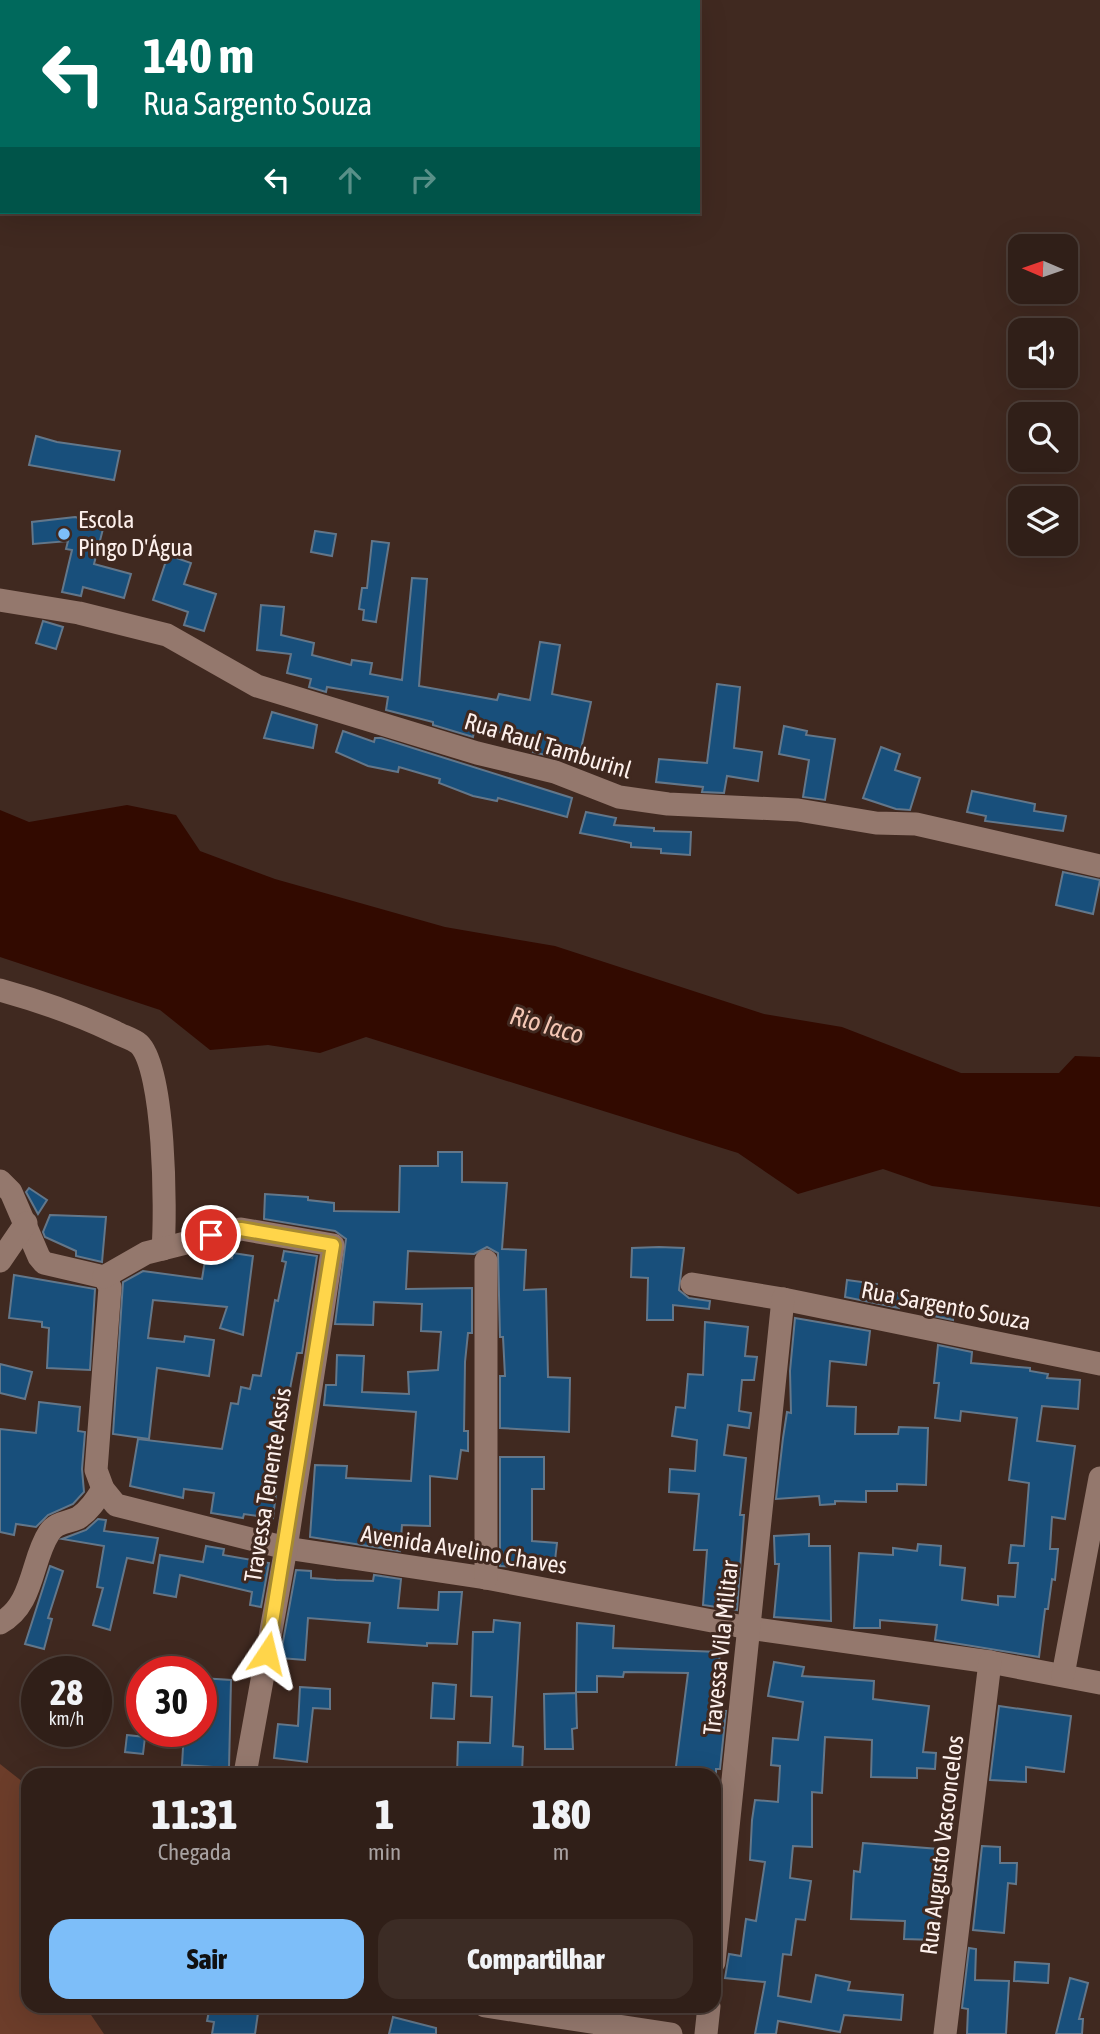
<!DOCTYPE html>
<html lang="pt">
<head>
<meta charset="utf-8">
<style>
  :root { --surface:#301f18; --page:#3c2c25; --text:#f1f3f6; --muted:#a8a2a2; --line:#4b3d37; --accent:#7dbef9 }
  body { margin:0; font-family:"Asap Condensed",sans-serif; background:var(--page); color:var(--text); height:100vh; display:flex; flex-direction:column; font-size:26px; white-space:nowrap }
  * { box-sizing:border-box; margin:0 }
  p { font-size:23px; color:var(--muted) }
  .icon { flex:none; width:38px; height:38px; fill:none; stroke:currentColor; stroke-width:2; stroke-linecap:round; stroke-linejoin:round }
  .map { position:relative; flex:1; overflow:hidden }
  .drawer { position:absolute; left:21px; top:1768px; width:700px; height:245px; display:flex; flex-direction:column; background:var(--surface); border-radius:21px; box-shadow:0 7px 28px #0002,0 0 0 2px var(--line) }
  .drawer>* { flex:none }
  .guide { position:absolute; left:0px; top:0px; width:700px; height:214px; box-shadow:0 7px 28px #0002,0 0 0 2px var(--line); background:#00695c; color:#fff; overflow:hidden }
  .needle { width:46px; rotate:272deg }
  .tools { position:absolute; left:1008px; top:234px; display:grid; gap:14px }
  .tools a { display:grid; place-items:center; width:70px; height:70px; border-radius:14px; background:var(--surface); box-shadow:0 7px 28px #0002,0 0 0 2px var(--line); font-size:35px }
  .speed { position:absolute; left:21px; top:1656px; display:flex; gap:14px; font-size:35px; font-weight:700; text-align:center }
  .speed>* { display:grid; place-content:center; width:91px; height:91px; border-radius:50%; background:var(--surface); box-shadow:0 7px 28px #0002,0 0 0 2px var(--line); line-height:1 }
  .speed small { font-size:18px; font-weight:400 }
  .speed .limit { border:10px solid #d22; background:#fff; color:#111 }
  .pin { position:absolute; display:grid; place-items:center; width:60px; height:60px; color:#fff; margin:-30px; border:4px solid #fff; border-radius:50%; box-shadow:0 2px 7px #0007 }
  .me { position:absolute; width:77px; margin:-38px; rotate:10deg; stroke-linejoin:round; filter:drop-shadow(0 0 5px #0008) }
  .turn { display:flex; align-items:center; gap:24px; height:147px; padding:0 28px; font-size:32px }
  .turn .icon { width:91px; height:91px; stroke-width:2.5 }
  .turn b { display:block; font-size:49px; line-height:60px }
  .lanes { display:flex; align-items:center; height:66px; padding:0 28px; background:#0003; justify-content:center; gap:35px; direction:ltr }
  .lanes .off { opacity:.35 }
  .eta { display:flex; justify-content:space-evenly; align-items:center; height:119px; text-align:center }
  .eta b { font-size:42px; font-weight:800; line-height:49px }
  .button { display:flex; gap:14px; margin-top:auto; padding:14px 28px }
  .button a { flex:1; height:80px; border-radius:21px; background:var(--accent); color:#111; font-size:28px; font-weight:800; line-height:80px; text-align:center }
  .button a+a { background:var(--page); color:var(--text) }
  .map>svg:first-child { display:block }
  .green { fill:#6c3d2a }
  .water { fill:#320a00 }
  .building { fill:#184f7b; stroke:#63778a; stroke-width:2 }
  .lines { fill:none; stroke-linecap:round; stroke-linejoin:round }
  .minor { stroke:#94786d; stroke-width:23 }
  .route-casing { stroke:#a68a30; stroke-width:18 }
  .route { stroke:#ffd54a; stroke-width:12 }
  .poi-dot { fill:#7dbef9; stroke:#402920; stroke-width:2.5 }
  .labels { text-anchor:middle; stroke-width:6; stroke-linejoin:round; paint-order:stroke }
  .poi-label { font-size:24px; fill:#fdf0ec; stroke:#402920; text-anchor:start }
  .street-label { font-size:24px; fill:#fdf0ec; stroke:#402920 }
  .water-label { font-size:26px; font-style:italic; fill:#f4c6b4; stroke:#402920 }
</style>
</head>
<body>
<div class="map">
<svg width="1100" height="2034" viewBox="0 0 1100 2034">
  <rect width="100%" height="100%" fill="#402920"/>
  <!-- green -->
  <polygon class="green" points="0,1764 28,1786 28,2006 85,2006 104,2034 0,2034"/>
  <!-- water -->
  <polygon class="water" points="127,805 176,815 200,851 275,879 445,927 555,946 764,1014 842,1027 961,1073 1059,1073 1075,1056 1100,1057 1100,1207 932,1186 883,1169 798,1194 738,1153 366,1037 320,1053 268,1045 210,1050 160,1010 0,957 0,810 29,822"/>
  <!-- building -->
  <g class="building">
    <polygon points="36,436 57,442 120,451 114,480 29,465"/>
    <polygon points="75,517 104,525 94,564 131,574 124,598 83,587 81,596 62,592 72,550 66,549 68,541 33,544 32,522"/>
    <polygon points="315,531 336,534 332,556 311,552"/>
    <polygon points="372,541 389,543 376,622 363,620 364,610 359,609 362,588 367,588"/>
    <polygon points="168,555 191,563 184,584 216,594 204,631 184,625 188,612 153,600"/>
    <polygon points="412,578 427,579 419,686 497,700 499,694 530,700 540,642 560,645 552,694 591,702 578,763 533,752 535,740 475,727 473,737 433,725 433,722 386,710 388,697 327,687 326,692 309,687 311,679 287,673 291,654 257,650 261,605 284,607 281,635 314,643 312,655 351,665 352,660 372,663 370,674 402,680"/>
    <polygon points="43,621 63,627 56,649 36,643"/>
    <polygon points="717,684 740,687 734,748 762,752 758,781 727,776 724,793 702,792 703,787 656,782 659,759 707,763"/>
    <polygon points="272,712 317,725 313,748 264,738"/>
    <polygon points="784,726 807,731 806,735 835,739 825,800 803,797 809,760 779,754"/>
    <polygon points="343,731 374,742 375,738 381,738 572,798 567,817 498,798 497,801 473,796 439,783 440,779 399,767 398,772 368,766 336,752"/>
    <polygon points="881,747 900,754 895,770 920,778 910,810 896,809 863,798"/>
    <polygon points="972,791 1035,804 1034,811 1066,816 1063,831 985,821 986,816 967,812"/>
    <polygon points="586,812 616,818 614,825 654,828 654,831 691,832 690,855 661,853 661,849 631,847 631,843 580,833"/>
    <polygon points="1063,872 1100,880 1093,914 1056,905"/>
    <polygon points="438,1152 462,1152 462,1182 507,1183 502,1249 526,1250 524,1290 546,1289 548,1377 570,1378 569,1432 500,1428 500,1376 505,1376 503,1337 500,1337 498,1253 487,1247 474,1254 408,1251 406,1289 472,1288 472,1333 468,1333 465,1362 464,1431 468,1431 468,1451 461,1450 457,1479 430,1476 430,1526 402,1525 400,1551 310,1537 315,1465 347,1466 346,1478 411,1481 416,1412 324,1405 326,1385 336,1385 337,1355 364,1356 362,1392 409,1394 408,1372 438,1370 441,1332 421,1331 422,1304 374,1302 373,1325 335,1324 346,1239 335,1231 264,1219 265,1194 308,1197 308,1200 334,1203 334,1211 399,1212 400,1166 438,1166"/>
    <polygon points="29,1188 47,1200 38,1214 26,1192"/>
    <polygon points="50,1215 106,1217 102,1262 76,1256 76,1251 45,1237 43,1232"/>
    <polygon points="659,1247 684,1248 679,1290 689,1298 710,1301 709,1309 673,1305 673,1320 647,1320 648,1278 631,1277 632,1248"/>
    <polygon points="284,1251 317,1256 302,1353 297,1353 273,1476 278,1477 273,1518 244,1514 243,1518 211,1513 214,1493 184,1489 183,1498 130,1486 138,1439 222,1449 231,1403 238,1404 241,1387 250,1389 253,1375 261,1376 275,1300 278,1301 286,1262 282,1261"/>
    <polygon points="233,1253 253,1256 243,1335 220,1328 227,1307 153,1300 148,1338 184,1342 185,1336 214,1340 209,1376 157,1368 149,1439 113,1434 123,1282 143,1271 202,1279 206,1254 232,1258"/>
    <polygon points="14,1275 95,1289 90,1370 47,1368 49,1328 42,1327 42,1322 9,1318"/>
    <polygon points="847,1280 877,1284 876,1289 902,1294 899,1308 845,1297"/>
    <polygon points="934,1302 954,1303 953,1320 933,1316"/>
    <polygon points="795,1318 870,1331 866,1365 830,1361 827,1406 856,1407 855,1434 898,1434 899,1427 928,1428 926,1485 897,1484 897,1491 866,1491 866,1502 835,1501 835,1504 820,1505 819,1496 776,1499 783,1438 787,1412 791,1413 790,1371"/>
    <polygon points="705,1322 748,1327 745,1356 757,1357 754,1380 742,1380 739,1411 751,1413 749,1428 728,1425 724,1455 746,1458 740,1515 744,1515 737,1610 703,1605 707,1550 694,1550 699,1494 669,1492 670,1469 695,1471 697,1440 672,1436 676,1407 685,1408 688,1374 703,1375"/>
    <polygon points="938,1345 972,1352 971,1363 1030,1368 1030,1371 1048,1374 1047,1378 1080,1380 1078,1409 1042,1406 1037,1441 1075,1446 1065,1519 1052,1517 1050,1549 1058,1549 1055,1580 1052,1579 1048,1609 1045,1609 1039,1657 935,1640 937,1625 880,1620 880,1628 854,1628 859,1553 893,1555 893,1548 917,1551 918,1544 941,1546 940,1565 965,1568 962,1600 998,1605 998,1596 1015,1597 1018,1563 1009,1563 1011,1545 1024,1546 1029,1483 1009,1480 1017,1418 961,1411 960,1421 935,1418 939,1383 934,1383"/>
    <polygon points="0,1364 32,1372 25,1399 0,1393"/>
    <polygon points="39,1402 80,1407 78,1431 85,1432 82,1469 84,1492 73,1504 48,1515 36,1527 16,1524 14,1535 0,1532 0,1429 36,1433"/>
    <polygon points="500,1457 544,1457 544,1489 532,1489 532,1541 557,1543 554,1569 500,1566"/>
    <polygon points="98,1519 106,1520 104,1531 158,1538 153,1563 127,1558 110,1630 93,1625 103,1588 97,1587 104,1546 62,1539 86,1530"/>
    <polygon points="809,1534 809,1546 830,1546 831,1621 774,1617 779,1564 775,1564 774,1536"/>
    <polygon points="206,1546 224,1549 223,1555 269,1563 261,1607 250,1605 252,1592 180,1575 176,1597 154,1593 160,1555 203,1562"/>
    <polygon points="50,1566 63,1571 48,1618 52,1619 44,1649 25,1644"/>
    <polygon points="296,1570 311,1571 311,1578 336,1580 373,1581 374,1575 401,1579 398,1608 438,1610 439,1592 462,1592 457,1644 427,1643 427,1646 368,1642 370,1623 308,1618 305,1660 280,1658"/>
    <polygon points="494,1620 520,1623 513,1746 523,1747 522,1774 457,1774 458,1742 490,1743 492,1697 471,1696 473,1632 493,1632"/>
    <polygon points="577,1623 614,1626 613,1648 720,1652 717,1680 721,1680 719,1711 726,1711 720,1769 716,1769 716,1774 675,1774 688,1673 624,1672 623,1677 597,1676 597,1692 576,1692"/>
    <polygon points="774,1662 804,1667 802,1676 874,1681 873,1699 929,1706 923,1752 936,1753 935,1769 917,1768 917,1778 871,1777 872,1740 825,1737 822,1793 812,1792 812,1847 793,1846 790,1878 811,1881 805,1920 796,1919 791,1955 783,1954 778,1996 811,2002 816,1975 850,1982 848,1990 903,1995 901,2020 844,2015 840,2032 778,2021 776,2034 755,2034 765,1982 725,1978 729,1954 741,1956 746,1919 756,1921 765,1862 750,1860 752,1820 755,1800 778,1802 780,1766 771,1765 773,1738 798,1740 803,1702 768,1696"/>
    <polygon points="201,1678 231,1680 229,1768 182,1765 184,1731 201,1731"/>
    <polygon points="433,1683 456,1685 454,1719 431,1718"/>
    <polygon points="300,1687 330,1689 330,1709 313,1708 307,1762 274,1758 278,1724 298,1726"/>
    <polygon points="576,1693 577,1728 572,1729 573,1749 545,1749 544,1694"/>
    <polygon points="999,1706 1071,1716 1064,1772 1026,1767 1026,1782 990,1780"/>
    <polygon points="127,1735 145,1737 143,1754 125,1752"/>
    <polygon points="863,1843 939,1849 936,1940 904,1939 905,1921 851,1919 854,1871 860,1872"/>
    <polygon points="982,1846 1000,1847 1000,1863 1017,1863 1016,1884 1008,1883 1004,1933 973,1930"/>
    <polygon points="969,1948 976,1949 975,1980 1009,1981 1006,2034 967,2034 968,2009 962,2008"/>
    <polygon points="1015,1962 1049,1964 1048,1983 1014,1981"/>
    <polygon points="1070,1978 1088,1983 1079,2019 1083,2019 1082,2034 1056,2034"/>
    <polygon points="210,2006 259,2006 255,2034 212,2034 214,2022 207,2021"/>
    <polygon points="393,2017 436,2028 436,2034 389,2034"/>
  </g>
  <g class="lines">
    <!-- minor -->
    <g class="minor">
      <polyline points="0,600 79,613 167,635 257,686 477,753 555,772 619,797 668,804 798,810 876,823 916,824 1100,866"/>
      <path d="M 0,990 C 40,1001 77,1014 115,1032 C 122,1036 133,1039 139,1044 C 165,1069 166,1212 163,1249"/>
      <polyline points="0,1181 11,1192 39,1257 44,1263 104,1277 110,1287 96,1470 103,1489 116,1505 286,1548 486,1578 749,1628 990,1662 1100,1683"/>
      <polyline points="0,1261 26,1223"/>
      <polyline points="104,1277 146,1253 241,1229 333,1245 286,1548 245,1774"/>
      <polyline points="692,1284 783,1299 1100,1364"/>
      <polyline points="486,1578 486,1261"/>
      <path d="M 0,1623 C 34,1605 31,1560 49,1533 C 56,1522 67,1523 78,1518 C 89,1511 96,1500 103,1489"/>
      <polyline points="1063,1675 1100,1478"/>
      <polyline points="714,1962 783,1299"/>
      <polyline points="485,2006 671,2034"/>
      <polyline points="706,2034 709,2006"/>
      <polyline points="945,2034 990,1662"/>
    </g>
  </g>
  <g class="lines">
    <!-- route casing -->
    <g class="route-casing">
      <polyline id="route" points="211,1235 241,1229 333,1245 267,1653"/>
    </g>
    <!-- route -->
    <use href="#route" class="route"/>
  </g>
  <!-- markers -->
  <circle class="poi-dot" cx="64" cy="534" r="7"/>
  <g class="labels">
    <!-- poi labels -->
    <g class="poi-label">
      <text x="78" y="528">Escola<tspan x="78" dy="28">Pingo D'Água</tspan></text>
    </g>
    <!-- street labels -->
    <g class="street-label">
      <text transform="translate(548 746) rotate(17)" y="8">Rua Raul Tamburinl</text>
      <text transform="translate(946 1306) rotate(11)" y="8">Rua Sargento Souza</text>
      <text transform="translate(268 1485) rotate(-81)" y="8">Travessa Tenente Assis</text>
      <text transform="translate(464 1550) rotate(9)" y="8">Avenida Avelino Chaves</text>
      <text transform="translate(721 1648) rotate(-84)" y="8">Travessa Vila Militar</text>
      <text transform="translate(942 1845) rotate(-83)" y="8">Rua Augusto Vasconcelos</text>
    </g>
    <!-- water labels -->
    <g class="water-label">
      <text transform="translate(547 1025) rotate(16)" y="9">Rio Iaco</text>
    </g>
  </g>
</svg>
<div class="tools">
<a><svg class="needle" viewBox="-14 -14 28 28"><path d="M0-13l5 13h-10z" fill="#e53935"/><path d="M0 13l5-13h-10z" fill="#a8a2a2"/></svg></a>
<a><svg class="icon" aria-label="sound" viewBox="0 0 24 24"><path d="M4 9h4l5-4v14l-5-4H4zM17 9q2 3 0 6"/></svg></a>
<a><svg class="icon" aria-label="search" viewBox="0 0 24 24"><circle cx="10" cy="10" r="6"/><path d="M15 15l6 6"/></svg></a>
<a><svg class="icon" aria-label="layers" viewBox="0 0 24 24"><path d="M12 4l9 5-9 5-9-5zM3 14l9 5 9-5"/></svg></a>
</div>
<div class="speed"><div>28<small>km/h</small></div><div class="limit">30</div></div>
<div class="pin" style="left:211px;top:1235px;background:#d93025"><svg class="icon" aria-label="arrive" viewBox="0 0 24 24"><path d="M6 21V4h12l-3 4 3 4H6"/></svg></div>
<svg class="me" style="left:267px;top:1653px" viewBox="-20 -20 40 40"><path d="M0-17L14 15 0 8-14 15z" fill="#ffd54a" stroke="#fff" stroke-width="4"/></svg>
<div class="guide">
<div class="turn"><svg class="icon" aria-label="left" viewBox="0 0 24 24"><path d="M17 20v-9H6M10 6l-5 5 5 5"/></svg><div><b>140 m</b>Rua Sargento Souza</div></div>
<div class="lanes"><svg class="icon" aria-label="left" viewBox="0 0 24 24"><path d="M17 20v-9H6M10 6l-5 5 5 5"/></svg><svg class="icon off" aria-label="ahead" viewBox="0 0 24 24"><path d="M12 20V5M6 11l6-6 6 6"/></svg><svg class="icon off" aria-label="right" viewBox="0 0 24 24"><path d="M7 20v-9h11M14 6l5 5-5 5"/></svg></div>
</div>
<section class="drawer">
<div class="eta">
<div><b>11:31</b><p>Chegada</p></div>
<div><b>1</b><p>min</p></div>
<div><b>180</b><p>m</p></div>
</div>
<div class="button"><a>Sair</a><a>Compartilhar</a></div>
</section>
</div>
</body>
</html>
